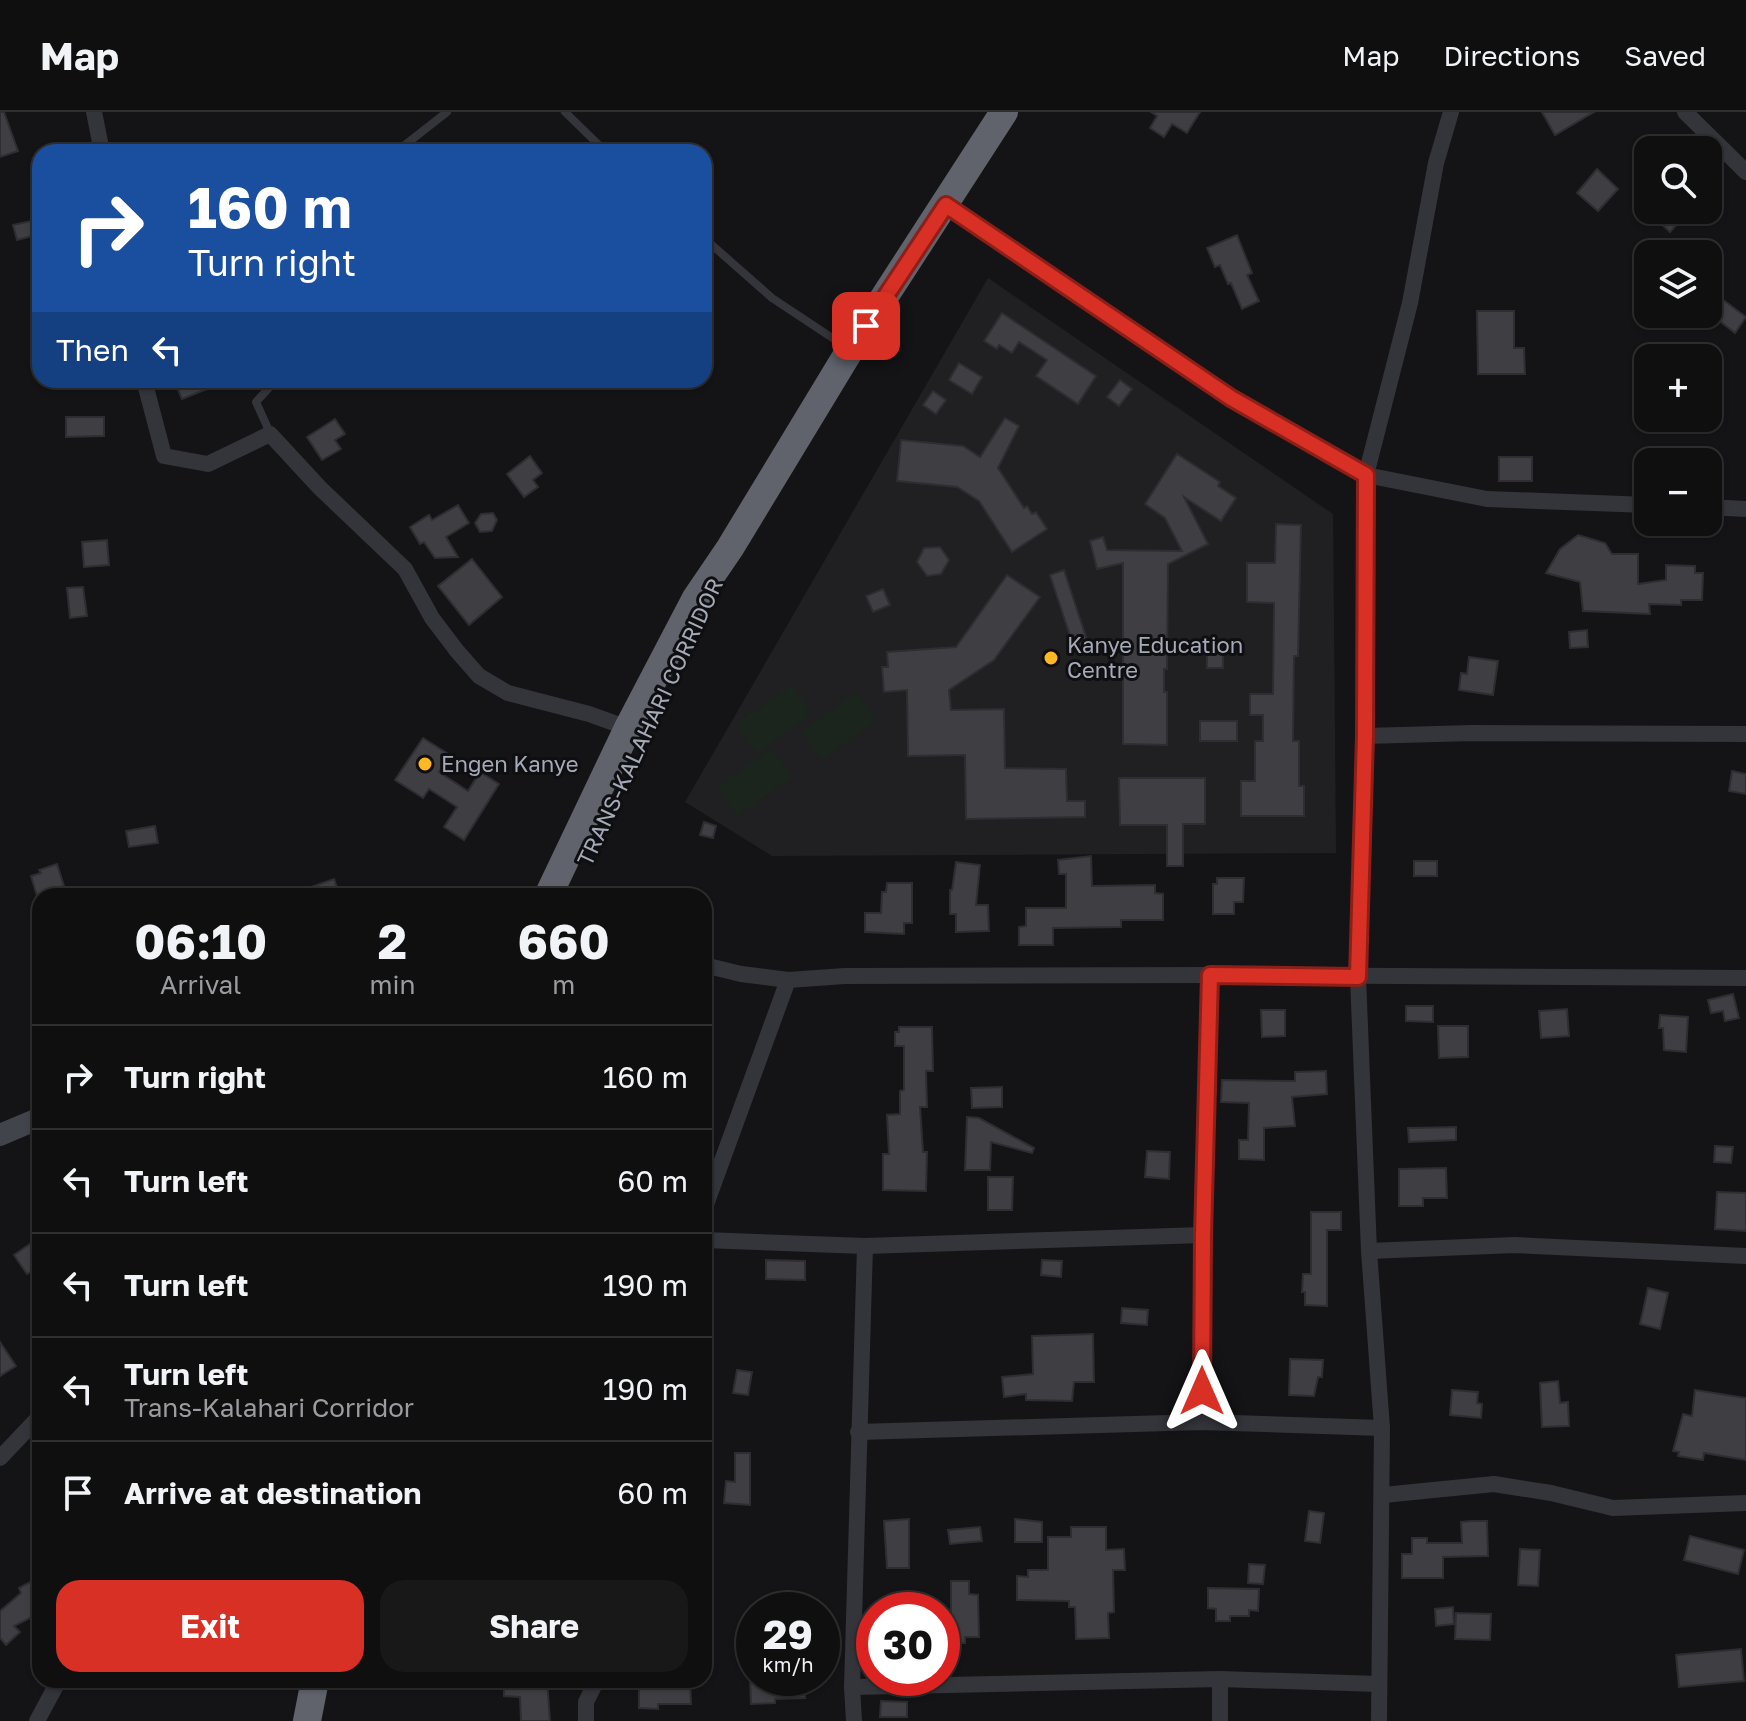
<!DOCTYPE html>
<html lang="en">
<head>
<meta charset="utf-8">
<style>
  :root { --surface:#0f0f10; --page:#181819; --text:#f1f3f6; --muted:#9b9c9f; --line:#2f2f30; --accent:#d93025 }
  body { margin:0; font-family:"Golos Text",sans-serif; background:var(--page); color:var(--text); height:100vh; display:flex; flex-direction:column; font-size:30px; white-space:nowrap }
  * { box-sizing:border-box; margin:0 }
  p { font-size:26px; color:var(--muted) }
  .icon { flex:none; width:44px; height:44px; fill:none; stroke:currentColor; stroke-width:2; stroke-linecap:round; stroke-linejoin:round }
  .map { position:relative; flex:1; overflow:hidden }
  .drawer { position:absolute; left:32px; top:776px; width:680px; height:800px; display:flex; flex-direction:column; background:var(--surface); border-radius:24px; box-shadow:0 2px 6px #0004,0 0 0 2px var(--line) }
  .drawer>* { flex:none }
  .banner { position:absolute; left:32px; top:32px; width:680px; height:244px; border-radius:24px; box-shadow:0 2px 6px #0004,0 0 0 2px var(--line); background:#1a4fa0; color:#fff; overflow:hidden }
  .tools { position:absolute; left:1634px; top:24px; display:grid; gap:16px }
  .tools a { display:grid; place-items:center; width:88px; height:88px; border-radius:16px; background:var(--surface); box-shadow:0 2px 6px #0004,0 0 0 2px var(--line); font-size:40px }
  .speed { position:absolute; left:736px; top:1480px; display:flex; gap:16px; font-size:40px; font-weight:700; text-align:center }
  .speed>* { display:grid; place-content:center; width:104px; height:104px; border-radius:50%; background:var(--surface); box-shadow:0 2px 6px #0004,0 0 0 2px var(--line); line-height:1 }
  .speed small { font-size:20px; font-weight:400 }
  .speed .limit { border:12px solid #d22; background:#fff; color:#111 }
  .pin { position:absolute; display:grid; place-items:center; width:68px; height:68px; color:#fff; margin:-34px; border-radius:16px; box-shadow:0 4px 12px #0006 }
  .me { position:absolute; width:88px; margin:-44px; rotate:0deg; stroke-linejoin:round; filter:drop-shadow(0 0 6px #0008) }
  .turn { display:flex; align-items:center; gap:28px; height:168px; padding:0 24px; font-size:36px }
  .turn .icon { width:104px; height:104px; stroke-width:2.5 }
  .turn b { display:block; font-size:56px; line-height:68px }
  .then { display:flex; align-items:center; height:76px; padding:0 24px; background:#0003; gap:16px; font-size:30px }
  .eta { display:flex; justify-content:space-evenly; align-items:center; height:136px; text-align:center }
  .eta b { font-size:48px; font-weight:700; line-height:56px }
  .cta { display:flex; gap:16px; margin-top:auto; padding:16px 24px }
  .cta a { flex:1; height:92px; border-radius:24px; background:var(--accent); color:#fff; font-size:32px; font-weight:700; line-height:92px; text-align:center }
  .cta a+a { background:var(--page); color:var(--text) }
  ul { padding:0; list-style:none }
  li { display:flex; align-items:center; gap:24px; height:104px; padding:0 24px; border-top:2px solid var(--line) }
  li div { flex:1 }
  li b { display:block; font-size:30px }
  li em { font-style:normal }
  header { display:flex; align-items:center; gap:48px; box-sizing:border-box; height:112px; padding:0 40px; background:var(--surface); border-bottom:2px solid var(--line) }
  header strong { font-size:38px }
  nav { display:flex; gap:44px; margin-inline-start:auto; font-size:28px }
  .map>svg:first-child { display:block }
  .built { fill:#202023 }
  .green { fill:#1b241d }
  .building { fill:#3e3e43; stroke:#2e2d32; stroke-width:2 }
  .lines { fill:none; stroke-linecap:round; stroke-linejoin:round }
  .lane { stroke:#34353b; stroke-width:8 }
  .street { stroke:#34353b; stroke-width:16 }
  .secondary { stroke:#42444b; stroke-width:22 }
  .highway { stroke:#60636c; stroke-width:28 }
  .route-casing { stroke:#8d1f18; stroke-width:20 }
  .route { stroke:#d93025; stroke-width:14 }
  .poi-dot { fill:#feb823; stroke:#0f0f11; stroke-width:3 }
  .labels { text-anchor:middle; stroke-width:6; stroke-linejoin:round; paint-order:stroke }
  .poi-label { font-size:22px; fill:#a4aab7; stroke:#0f0f11; text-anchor:start }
  .street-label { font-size:22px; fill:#a4aab7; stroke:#0f0f11 }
</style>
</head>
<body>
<header>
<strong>Map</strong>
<nav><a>Map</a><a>Directions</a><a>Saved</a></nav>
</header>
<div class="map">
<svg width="1746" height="1609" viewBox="0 0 1746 1609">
  <rect width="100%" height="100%" fill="#141416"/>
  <!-- built -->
  <polygon class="built" points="988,166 1333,402 1336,741 772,744 685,690"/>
  <!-- green -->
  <g class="green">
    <polygon points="792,573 812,602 757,642 736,612"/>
    <polygon points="856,580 877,609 821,648 801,619"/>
    <polygon points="772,636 793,665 737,704 716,675"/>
  </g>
  <!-- building -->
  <g class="building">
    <polygon points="0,0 4,0 18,39 0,45"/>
    <polygon points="1151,0 1200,0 1187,21 1172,12 1164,25 1150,16 1157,4"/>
    <polygon points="1542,0 1594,0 1555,23"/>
    <polygon points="1597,57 1618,77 1598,99 1577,81"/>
    <polygon points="1646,98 1690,98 1670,120"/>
    <polygon points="40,107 40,122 17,128 13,113"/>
    <polygon points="1237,123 1252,161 1247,163 1259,189 1242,197 1231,171 1228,172 1220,153 1215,155 1207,136"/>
    <polygon points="1718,184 1746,205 1735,221 1708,200"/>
    <polygon points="1477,199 1514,199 1514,236 1524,236 1525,262 1478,262"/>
    <polygon points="1002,201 1096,264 1078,292 1036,264 1047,248 1019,230 1012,241 999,233 997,237 984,229"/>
    <polygon points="959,251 982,265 972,282 949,268"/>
    <polygon points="174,268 227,268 227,269 182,287"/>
    <polygon points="1120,268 1132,277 1119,294 1107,285"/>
    <polygon points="933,279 946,288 936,302 923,293"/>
    <polygon points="66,305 104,305 104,324 66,325"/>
    <polygon points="1005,306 1019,314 998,356 1024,396 1027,394 1032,402 1036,400 1047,417 1012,440 979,389 957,375 897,369 901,328 963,334 980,345"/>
    <polygon points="335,307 345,322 335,328 341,337 322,348 307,325"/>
    <polygon points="1177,342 1220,370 1218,374 1236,386 1221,409 1184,385 1208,432 1168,452 1167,557 1164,557 1164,580 1167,580 1167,633 1123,632 1123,451 1097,457 1090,429 1103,425 1107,438 1182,439 1165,406 1145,392"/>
    <polygon points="530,344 542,361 533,368 538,375 524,385 507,362"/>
    <rect x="1499" y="345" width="33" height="24"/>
    <polygon points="458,393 469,411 446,425 458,445 435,446 424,430 420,432 410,415 429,403 432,408"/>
    <polygon points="493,401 497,408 492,419 480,420 475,411 481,402"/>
    <polygon points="1276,412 1301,413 1298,544 1294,544 1293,629 1299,629 1299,674 1304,674 1304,704 1241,704 1241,669 1255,669 1255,629 1263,629 1263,603 1250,603 1250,582 1273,582 1274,491 1247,490 1247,451 1275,451"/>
    <polygon points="1578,423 1605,431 1612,442 1638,442 1638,472 1666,468 1666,453 1695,454 1695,461 1703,461 1702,488 1681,488 1681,493 1649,492 1650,502 1583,499 1580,470 1546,461 1560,437"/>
    <polygon points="107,428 109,453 84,455 82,430"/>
    <polygon points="940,435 949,448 941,462 927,464 917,450 924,436"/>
    <polygon points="472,447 502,485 469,513 438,474"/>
    <polygon points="1064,458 1088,531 1074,536 1050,463"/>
    <polygon points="1007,463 1040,485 994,548 949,578 951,598 1004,597 1005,656 1066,657 1067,689 1085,689 1085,705 966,707 965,643 908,644 907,578 884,580 882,555 888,555 887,540 956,535"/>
    <polygon points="83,475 87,504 70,506 67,476"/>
    <polygon points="883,477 890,493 873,500 866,484"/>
    <polygon points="1587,518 1588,535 1570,536 1569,520"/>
    <rect x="1207" y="539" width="16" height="17"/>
    <polygon points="1469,545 1498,549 1493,583 1459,578 1461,561 1467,562"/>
    <rect x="1200" y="609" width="37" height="20"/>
    <polygon points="423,626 450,643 439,660 468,679 480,660 499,672 464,728 444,715 457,695 429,677 423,686 395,668"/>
    <polygon points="1732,659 1746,662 1746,682 1729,679"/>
    <polygon points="1119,666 1205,666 1205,712 1183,712 1183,754 1167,754 1167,713 1120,713"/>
    <polygon points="704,710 716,714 713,726 700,723"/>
    <polygon points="155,714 158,731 129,735 126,719"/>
    <polygon points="1091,744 1092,774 1155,773 1155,781 1163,782 1163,808 1121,808 1121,815 1053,816 1053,833 1019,833 1019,815 1026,814 1026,796 1066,796 1066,762 1059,762 1058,748"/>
    <rect x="1414" y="749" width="23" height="15"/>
    <polygon points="956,750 980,753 976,793 988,793 989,819 956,820 956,802 950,802 950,778 952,778"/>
    <polygon points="57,752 64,774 60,775 63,784 37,784 31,764 41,761 39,758"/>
    <polygon points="1217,766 1244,766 1243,790 1234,790 1234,802 1213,802 1213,772 1217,772"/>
    <polygon points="334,767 340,784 292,784 291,782"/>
    <polygon points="887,771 912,771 912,811 904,811 904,822 865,820 865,801 881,801 882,780 886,780"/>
    <polygon points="1733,882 1739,906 1725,909 1723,899 1711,901 1708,888"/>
    <polygon points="1406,894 1433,894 1433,910 1406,909"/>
    <polygon points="1567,897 1569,924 1541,926 1539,899"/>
    <polygon points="1261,898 1285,898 1285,924 1262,925"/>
    <polygon points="1660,903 1688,905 1686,940 1664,938 1663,916 1659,916"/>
    <polygon points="1438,914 1468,914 1468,945 1439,946"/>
    <polygon points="899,915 932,915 933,959 926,959 927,995 920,995 923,1040 927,1040 926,1079 883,1078 883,1042 889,1042 887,1003 900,1002 900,979 904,978 904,934 895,934 895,920 899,920"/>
    <polygon points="1326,959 1327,982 1292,985 1295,1014 1264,1016 1264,1048 1239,1047 1239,1028 1248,1028 1249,991 1221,990 1222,968 1295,969 1295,960"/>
    <polygon points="1002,975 1002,995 972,996 971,976"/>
    <polygon points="967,1005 979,1006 1034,1036 1032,1041 991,1030 990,1058 965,1058"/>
    <polygon points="1456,1015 1456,1028 1409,1030 1408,1016"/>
    <polygon points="1715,1034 1733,1035 1731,1051 1714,1050"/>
    <polygon points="1147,1039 1170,1040 1169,1067 1145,1065"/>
    <polygon points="1446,1056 1447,1086 1423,1086 1423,1094 1399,1094 1399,1057"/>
    <polygon points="988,1065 1013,1065 1012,1098 988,1098"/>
    <polygon points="1717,1080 1746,1081 1746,1119 1715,1117"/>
    <polygon points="1311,1100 1341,1100 1341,1118 1327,1118 1327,1194 1305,1193 1305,1180 1302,1180 1303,1162 1311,1162"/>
    <polygon points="40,1125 40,1154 27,1162 14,1143"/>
    <polygon points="766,1148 805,1149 805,1168 766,1167"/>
    <polygon points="1042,1148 1062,1149 1061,1165 1041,1163"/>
    <polygon points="1648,1176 1668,1181 1660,1217 1640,1212"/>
    <polygon points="1122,1196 1148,1198 1147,1213 1121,1211"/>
    <polygon points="1093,1222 1094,1270 1074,1270 1072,1289 1026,1288 1026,1282 1004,1285 1002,1265 1033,1262 1032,1224"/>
    <polygon points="0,1230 16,1254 0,1264"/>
    <polygon points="1290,1247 1323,1248 1322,1265 1318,1265 1314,1284 1289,1283"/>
    <polygon points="737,1258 752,1260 748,1283 733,1281"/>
    <polygon points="1558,1269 1560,1291 1568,1290 1569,1314 1542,1315 1540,1271"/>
    <polygon points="1452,1278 1478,1280 1477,1291 1482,1292 1481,1306 1450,1303"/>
    <polygon points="1695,1278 1746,1286 1746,1348 1704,1341 1703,1348 1678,1344 1679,1340 1673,1339 1683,1302 1692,1304"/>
    <polygon points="735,1341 750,1341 750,1393 724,1391 726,1369 735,1370"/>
    <polygon points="1309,1399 1324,1401 1320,1431 1305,1429"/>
    <polygon points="909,1407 909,1456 887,1456 884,1409"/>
    <polygon points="1015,1407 1042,1410 1042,1430 1015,1430"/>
    <polygon points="1471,1409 1487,1409 1488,1444 1443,1445 1443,1466 1402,1466 1402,1442 1412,1442 1412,1426 1427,1426 1427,1431 1462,1431 1461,1410"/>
    <polygon points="980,1415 982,1429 950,1432 948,1418"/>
    <polygon points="1071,1415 1106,1415 1106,1438 1124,1437 1125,1458 1113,1458 1114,1500 1108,1501 1109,1526 1076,1527 1075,1495 1069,1495 1069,1489 1017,1488 1017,1464 1028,1465 1028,1458 1048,1458 1048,1425 1071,1425"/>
    <polygon points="1690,1424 1744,1438 1738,1462 1684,1448"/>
    <polygon points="1520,1437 1540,1438 1538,1474 1518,1473"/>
    <polygon points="1249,1452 1265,1453 1263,1472 1248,1471"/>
    <polygon points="34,1468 40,1479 40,1501 14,1514 20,1520 6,1533 0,1526 0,1499 21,1481 19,1476"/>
    <polygon points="951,1469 969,1469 969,1482 978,1483 979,1525 965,1525 965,1531 951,1531"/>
    <polygon points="1208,1476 1259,1477 1258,1499 1249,1498 1249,1504 1230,1504 1230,1509 1216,1509 1216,1497 1208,1496"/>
    <polygon points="1453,1495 1454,1512 1436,1514 1435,1497"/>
    <polygon points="1456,1501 1491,1502 1490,1528 1455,1527"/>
    <polygon points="1741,1537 1744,1569 1679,1575 1676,1543"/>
    <polygon points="750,1566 805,1567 805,1586 775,1587 775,1591 751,1592"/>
    <polygon points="504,1568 547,1568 550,1609 521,1609 520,1585 504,1584"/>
    <polygon points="647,1568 690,1568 691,1592 658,1592 658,1597 639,1596 639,1576 648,1576"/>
    <polygon points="881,1589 907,1590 907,1605 880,1605"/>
  </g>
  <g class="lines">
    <!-- lane -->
    <g class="lane">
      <polyline points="565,0 606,40"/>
      <polyline points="396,40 447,0"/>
      <polyline points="704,126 772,186 846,235"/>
      <polyline points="270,321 256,290 276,268"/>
    </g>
    <!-- street -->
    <g class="street">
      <polyline points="94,0 102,40"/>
      <polyline points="1685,0 1746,60"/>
      <polyline points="946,93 1231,286 1366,363 1487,387 1648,393"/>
      <polyline points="144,268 164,344 208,352 270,322 320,376 405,457 432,506 457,539 479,564 508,581 589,602 628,616"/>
      <polyline points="1708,395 1746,397"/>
      <polyline points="1365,624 1472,621 1746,622"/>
      <polyline points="704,853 741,862 788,868 845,864 1210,863 1746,866"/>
      <polyline points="704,1098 788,868"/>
      <polyline points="704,1128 865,1134 1203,1123"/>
      <polyline points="1369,1139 1515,1133 1746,1144"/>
      <polyline points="1202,1310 1203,1123 1210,863"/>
      <polyline points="858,1320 1202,1310 1382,1316"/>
      <polyline points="0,1346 40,1304"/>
      <polyline points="1383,1383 1494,1372 1551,1381 1613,1396 1746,1391"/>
      <polyline points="1220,1567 1220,1609"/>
      <polyline points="852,1575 1220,1567 1379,1572"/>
      <polyline points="37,1609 59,1568"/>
      <polyline points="586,1609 586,1590 597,1568"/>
      <polyline points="854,1609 852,1575 865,1134"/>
      <polyline points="1379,1609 1382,1316 1369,1139 1358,865 1365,624 1366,363 1410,191 1436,51 1451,0"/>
    </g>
    <!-- secondary -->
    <polyline class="secondary" points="0,1023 40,1006"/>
    <!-- highway -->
    <g class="highway">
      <polyline points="548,784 628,616 696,486 730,436 850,238 1004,0"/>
      <polyline points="307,1609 315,1568"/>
    </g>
  </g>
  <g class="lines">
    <!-- route casing -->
    <g class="route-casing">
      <polyline id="route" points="866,214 946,93 1231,286 1366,363 1365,624 1358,865 1210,863 1203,1123 1202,1279"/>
    </g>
    <!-- route -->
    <use href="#route" class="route"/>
  </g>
  <!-- markers -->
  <g class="poi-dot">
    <circle cx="1051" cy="546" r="8"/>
    <circle cx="425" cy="652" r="8"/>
  </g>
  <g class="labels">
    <!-- poi labels -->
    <g class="poi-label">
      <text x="1067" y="541">Kanye Education<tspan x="1067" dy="25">Centre</tspan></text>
      <text x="441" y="660">Engen Kanye</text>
    </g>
    <!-- street labels -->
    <g class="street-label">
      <text transform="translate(650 610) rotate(-65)" y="8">TRANS-KALAHARI CORRIDOR</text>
    </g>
  </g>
</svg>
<div class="tools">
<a><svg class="icon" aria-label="search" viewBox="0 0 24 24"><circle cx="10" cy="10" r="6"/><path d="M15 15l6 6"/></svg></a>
<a><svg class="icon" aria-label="layers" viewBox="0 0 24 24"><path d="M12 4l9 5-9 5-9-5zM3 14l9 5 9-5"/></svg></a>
<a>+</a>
<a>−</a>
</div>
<div class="speed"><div>29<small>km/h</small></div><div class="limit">30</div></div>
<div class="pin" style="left:866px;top:214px;background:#d93025"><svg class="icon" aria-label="arrive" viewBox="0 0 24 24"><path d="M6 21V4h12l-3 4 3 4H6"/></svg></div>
<svg class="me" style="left:1202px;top:1279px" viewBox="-20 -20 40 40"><path d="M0-17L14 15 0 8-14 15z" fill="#d93025" stroke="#fff" stroke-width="4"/></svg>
<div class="banner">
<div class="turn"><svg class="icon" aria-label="right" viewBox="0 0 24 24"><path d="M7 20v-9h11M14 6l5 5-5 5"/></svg><div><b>160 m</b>Turn right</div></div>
<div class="then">Then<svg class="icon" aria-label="left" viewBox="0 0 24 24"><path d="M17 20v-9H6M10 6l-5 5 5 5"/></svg></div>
</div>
<section class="drawer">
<div class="eta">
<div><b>06:10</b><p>Arrival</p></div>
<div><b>2</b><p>min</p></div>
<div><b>660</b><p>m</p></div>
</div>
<ul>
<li><svg class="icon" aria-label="right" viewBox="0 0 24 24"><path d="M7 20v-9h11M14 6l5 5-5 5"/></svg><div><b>Turn right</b></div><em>160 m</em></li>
<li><svg class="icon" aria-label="left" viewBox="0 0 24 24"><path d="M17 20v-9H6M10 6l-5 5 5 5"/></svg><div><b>Turn left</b></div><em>60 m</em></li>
<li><svg class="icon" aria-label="left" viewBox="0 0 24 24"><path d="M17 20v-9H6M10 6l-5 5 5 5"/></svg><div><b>Turn left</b></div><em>190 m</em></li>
<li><svg class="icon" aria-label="left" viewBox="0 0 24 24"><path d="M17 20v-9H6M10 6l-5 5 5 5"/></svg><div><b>Turn left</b><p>Trans-Kalahari Corridor</p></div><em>190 m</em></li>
<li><svg class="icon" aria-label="arrive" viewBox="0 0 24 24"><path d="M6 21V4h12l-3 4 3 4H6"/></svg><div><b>Arrive at destination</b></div><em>60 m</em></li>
</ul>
<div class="cta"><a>Exit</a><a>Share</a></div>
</section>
</div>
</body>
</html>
